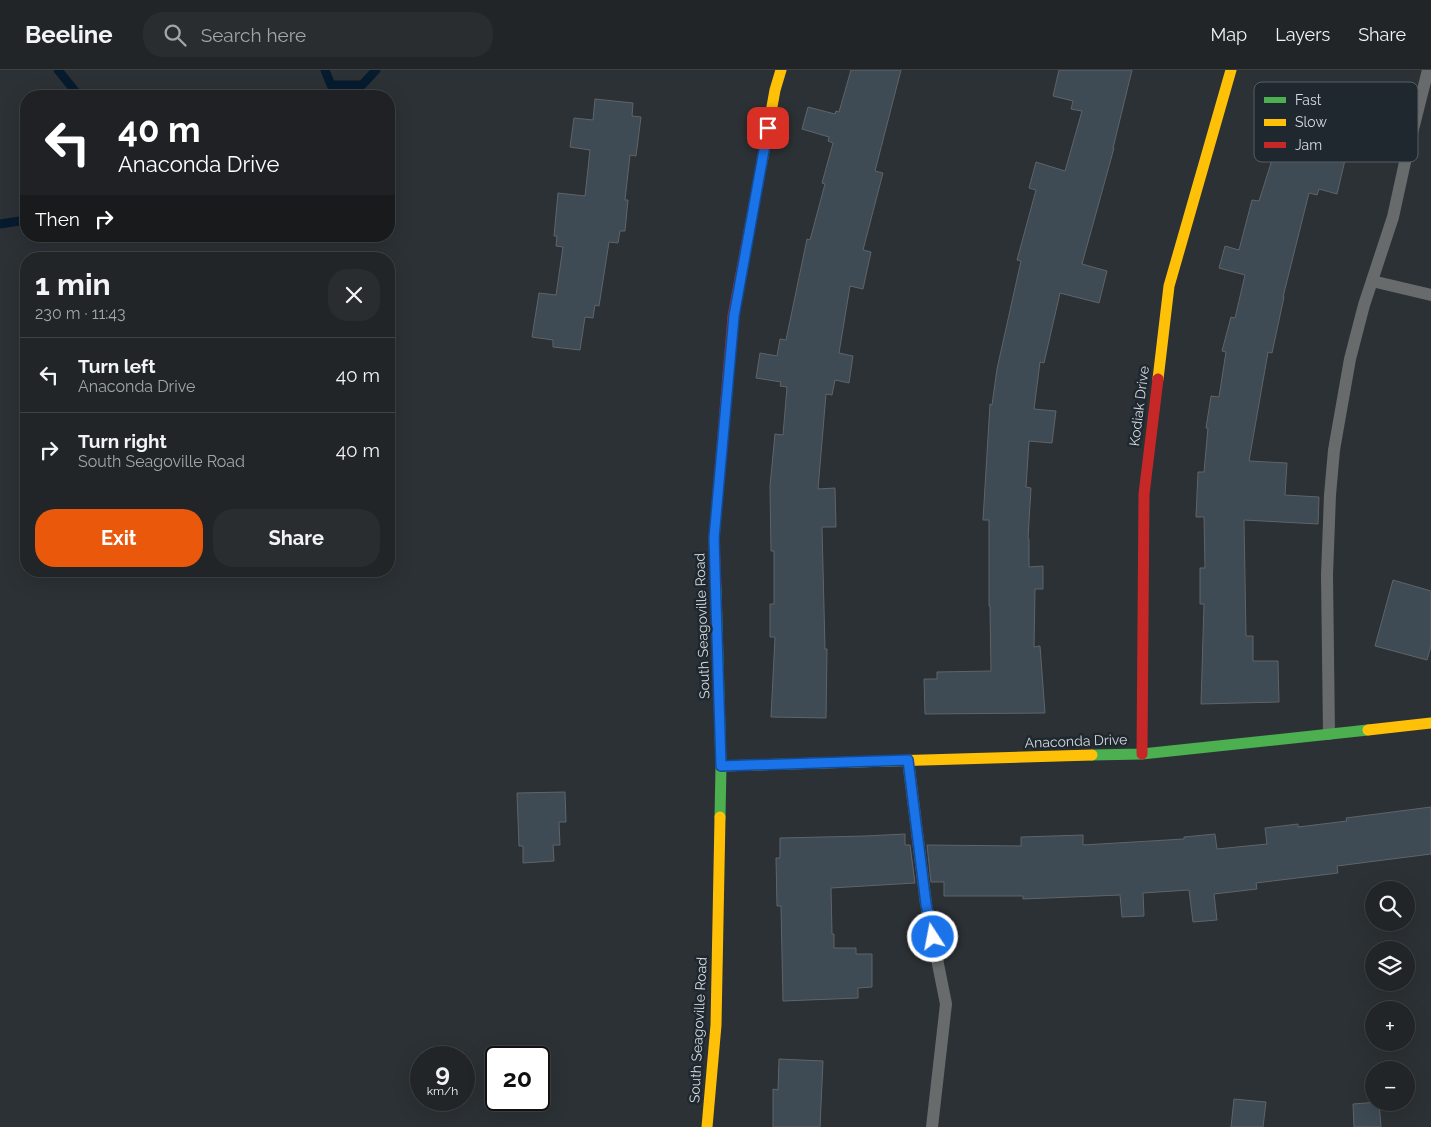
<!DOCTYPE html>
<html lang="en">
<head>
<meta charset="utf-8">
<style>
  :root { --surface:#212528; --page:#292d30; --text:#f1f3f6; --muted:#a2a5a8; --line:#3e4245; --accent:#ea580c }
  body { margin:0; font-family:Raleway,sans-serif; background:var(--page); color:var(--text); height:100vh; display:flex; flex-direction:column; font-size:19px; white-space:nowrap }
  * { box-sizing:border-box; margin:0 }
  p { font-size:16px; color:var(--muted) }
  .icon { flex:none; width:28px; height:28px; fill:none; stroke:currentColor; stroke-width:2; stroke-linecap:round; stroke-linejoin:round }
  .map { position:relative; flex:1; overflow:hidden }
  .side { position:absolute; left:20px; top:182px; width:375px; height:325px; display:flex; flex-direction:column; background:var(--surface); border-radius:20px; box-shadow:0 5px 20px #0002,0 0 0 1px var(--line) }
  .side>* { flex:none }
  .top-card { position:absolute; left:20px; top:20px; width:375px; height:152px; border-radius:20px; box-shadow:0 5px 20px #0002,0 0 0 1px var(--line); background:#202124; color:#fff; overflow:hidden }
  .buttons { position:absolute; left:1365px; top:811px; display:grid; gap:10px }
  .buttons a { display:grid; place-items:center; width:50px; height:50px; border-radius:50%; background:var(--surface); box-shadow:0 5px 20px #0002,0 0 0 1px var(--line); font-size:25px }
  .speed { position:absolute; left:410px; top:976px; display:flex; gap:10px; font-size:25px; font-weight:700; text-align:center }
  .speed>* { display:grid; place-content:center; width:65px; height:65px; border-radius:50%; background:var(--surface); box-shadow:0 5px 20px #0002,0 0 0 1px var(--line); line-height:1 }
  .speed small { font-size:12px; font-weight:400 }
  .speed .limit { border:2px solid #111; border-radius:8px; background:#fff; color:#111 }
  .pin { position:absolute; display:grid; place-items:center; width:42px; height:42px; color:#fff; margin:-21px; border-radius:10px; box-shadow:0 2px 8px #0006 }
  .me { position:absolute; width:55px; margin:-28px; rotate:349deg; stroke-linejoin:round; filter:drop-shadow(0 0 4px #0008) }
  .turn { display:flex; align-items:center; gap:18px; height:105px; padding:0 15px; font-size:22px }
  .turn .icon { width:65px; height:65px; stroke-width:2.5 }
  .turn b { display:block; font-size:35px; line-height:42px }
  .then { display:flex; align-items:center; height:48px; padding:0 15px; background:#0003; gap:10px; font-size:19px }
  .round { display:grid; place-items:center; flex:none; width:52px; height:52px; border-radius:20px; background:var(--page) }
  .head { display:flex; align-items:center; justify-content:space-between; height:85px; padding:0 15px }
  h1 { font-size:30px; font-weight:700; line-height:38px }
  .primary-button { display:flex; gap:10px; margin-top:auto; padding:10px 15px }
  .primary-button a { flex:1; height:58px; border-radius:20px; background:var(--accent); color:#fff; font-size:20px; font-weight:700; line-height:58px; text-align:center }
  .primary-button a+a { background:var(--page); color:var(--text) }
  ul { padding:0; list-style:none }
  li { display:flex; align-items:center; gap:15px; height:75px; padding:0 15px; border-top:1px solid var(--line) }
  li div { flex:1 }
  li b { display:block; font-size:19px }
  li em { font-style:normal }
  header { display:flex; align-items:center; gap:30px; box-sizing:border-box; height:70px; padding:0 25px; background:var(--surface); border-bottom:1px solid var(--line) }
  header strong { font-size:24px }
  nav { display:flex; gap:28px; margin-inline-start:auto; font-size:18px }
  .search { width:350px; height:45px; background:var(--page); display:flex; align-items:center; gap:12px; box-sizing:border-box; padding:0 18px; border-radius:20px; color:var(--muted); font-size:19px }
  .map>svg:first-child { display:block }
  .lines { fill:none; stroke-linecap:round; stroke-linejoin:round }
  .stream { stroke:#071b2f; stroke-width:9 }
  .building { fill:#3e4a54; stroke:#606468 }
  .lane { stroke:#686b6b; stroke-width:12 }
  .fast { stroke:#4caf50; stroke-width:11 }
  .slow { stroke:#ffc107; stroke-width:11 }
  .jam { stroke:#c62828; stroke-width:11 }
  .route-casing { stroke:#114b97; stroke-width:12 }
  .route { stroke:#1a73e8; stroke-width:9 }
  .labels { text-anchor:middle; stroke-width:5; stroke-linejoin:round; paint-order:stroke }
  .street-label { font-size:14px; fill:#d5dbe0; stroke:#1f282f }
  .key { fill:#1f282f; stroke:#565e64; stroke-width:1 }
  .key-label { font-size:14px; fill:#d5dbe0 }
</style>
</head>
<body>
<header>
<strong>Beeline</strong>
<div class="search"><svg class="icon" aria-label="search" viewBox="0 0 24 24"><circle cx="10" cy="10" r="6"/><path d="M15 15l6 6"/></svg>Search here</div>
<nav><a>Map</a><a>Layers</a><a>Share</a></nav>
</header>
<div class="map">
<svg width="1431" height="1057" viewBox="0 0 1431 1057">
  <rect width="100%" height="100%" fill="#2c3135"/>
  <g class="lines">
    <!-- stream -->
    <g class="stream">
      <polyline points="58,0 79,26"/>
      <polyline points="325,0 331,15 362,15 376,0"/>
      <polyline points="0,154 26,150"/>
    </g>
  </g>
  <!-- building -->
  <g class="building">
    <polygon points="851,0 901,0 875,101 883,103 863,180 871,182 863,219 850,216 839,283 853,286 849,313 835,310 832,325 826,324 818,419 835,418 836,457 822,457 825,579 827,579 826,648 771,647 775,567 770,567 770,534 774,534 774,481 771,481 770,416 775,364 783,365 787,317 780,316 781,312 756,308 760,283 777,286 780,269 786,270 807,169 810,170 825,114 822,113 833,73 828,71 829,67 802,59 808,37 835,44 836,41 839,42"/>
    <polygon points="1059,0 1132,0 1113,78 1114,78 1082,194 1107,201 1099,233 1060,223 1044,293 1040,292 1034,339 1056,341 1052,373 1029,371 1026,417 1031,418 1028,469 1029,469 1029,497 1043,496 1043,519 1035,519 1034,577 1040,576 1045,643 925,644 924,609 937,609 937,602 991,601 990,536 989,536 989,450 983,450 990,334 992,335 997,299 1021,191 1017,190 1036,120 1029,118 1036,92 1065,101 1082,41 1071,39 1073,31 1053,26"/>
    <polygon points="595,29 633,33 632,46 641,47 636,86 630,85 625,130 628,130 625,161 620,161 618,173 609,172 599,236 595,235 593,248 585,247 580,280 553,277 553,270 532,267 539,223 556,225 563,177 556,176 557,166 554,166 558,123 585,126 590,80 570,77 574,48 593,50"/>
    <polygon points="1285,49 1332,61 1326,86 1345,90 1337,124 1319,119 1317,125 1309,123 1283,227 1284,227 1272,283 1268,282 1249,391 1287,393 1285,425 1319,427 1318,454 1244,450 1246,566 1253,566 1253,591 1278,591 1279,632 1201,634 1204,534 1200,534 1200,498 1205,498 1204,447 1196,447 1198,402 1204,402 1208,358 1206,358 1211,326 1219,327 1226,282 1222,281 1231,247 1235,248 1245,205 1219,198 1225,176 1239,180 1252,130 1259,131"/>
    <polygon points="1393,510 1431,521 1431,576 1427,590 1375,576"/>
    <polygon points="565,722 566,752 559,752 560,775 553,775 554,791 523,793 523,776 519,776 517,723"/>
    <polygon points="1431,737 1431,784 1337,796 1338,803 1256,813 1257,819 1214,824 1217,850 1193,852 1189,820 1143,823 1144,846 1122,847 1120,825 1023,829 1023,826 944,826 944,812 931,812 927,775 1021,776 1021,767 1083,765 1083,775 1184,769 1184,767 1215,764 1217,779 1267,774 1265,758 1298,754 1298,757 1347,751 1346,748"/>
    <polygon points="905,764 905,775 910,775 915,813 831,818 832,864 834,864 834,878 856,878 856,884 872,884 872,917 858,918 858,928 783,931 781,836 777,836 776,788 780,788 780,768 865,766"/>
    <polygon points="779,989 823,991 820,1057 773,1057 773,1019 778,1020"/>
    <polygon points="1234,1029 1266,1032 1263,1057 1231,1057"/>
    <polygon points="1379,1032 1381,1057 1354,1057 1353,1034"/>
  </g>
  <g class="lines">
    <!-- lane -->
    <g class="lane">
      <polyline points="1372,211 1431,225"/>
      <polyline points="1329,664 1327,505 1330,425 1334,380 1350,289 1364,235 1393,147 1407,83 1428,0"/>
      <polyline points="908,690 926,834 946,934 932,1057"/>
    </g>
    <!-- fast -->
    <g class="fast">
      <polyline points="716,518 721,696 720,747"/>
      <polyline points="1092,685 1142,684 1368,660"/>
    </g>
    <!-- slow -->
    <g class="slow">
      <polyline points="762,92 775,20 781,0"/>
      <polyline points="1158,309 1169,216 1231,0"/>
      <polyline points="1368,660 1431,653"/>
      <polyline points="721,696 1092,685"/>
      <polyline points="707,1057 716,955 720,747"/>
    </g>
    <!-- jam -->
    <g class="jam">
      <polyline points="716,518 714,469 733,246 762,92"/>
      <polyline points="1142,684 1144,424 1158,309"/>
    </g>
  </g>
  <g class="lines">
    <!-- route casing -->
    <g class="route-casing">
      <polyline id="route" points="768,58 734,246 714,468 721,696 908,690 926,834 933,867"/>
    </g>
    <!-- route -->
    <use href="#route" class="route"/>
  </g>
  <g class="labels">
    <!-- street labels -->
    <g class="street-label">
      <text transform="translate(1139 336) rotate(-83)" y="5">Kodiak Drive</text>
      <text transform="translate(702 556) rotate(-92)" y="5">South Seagoville Road</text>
      <text transform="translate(1076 671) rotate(-2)" y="5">Anaconda Drive</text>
      <text transform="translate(698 960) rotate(-87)" y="5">South Seagoville Road</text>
    </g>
  </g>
  <!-- legend -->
  <rect x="1254" y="12" width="164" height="80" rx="8" class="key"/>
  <rect x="1264" y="27" width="22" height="6" fill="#4caf50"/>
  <rect x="1264" y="49" width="22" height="7" fill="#ffc107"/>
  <rect x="1264" y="72" width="22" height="6" fill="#c62828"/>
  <g class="key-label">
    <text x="1295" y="35">Fast</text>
    <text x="1295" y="57">Slow</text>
    <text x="1295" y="80">Jam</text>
  </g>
</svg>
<div class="buttons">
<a><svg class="icon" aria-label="search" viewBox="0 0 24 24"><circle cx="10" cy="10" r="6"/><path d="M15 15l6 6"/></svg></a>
<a><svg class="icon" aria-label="layers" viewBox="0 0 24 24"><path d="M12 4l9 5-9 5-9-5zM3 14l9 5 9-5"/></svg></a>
<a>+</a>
<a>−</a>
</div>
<div class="speed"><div>9<small>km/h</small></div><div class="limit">20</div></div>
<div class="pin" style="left:768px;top:58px;background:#d93025"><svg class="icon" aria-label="arrive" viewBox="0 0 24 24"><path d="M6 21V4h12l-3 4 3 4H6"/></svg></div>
<svg class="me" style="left:933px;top:867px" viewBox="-20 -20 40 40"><circle r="17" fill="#1a73e8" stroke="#fff" stroke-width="3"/><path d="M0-11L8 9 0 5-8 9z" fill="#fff"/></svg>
<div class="top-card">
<div class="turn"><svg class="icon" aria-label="left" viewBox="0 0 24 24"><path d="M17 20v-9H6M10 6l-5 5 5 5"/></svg><div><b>40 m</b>Anaconda Drive</div></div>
<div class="then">Then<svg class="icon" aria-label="right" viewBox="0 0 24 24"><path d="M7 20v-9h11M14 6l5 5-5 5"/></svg></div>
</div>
<section class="side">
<div class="head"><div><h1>1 min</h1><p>230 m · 11:43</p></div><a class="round"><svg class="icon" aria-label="close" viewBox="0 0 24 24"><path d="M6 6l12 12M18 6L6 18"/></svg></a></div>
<ul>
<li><svg class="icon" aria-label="left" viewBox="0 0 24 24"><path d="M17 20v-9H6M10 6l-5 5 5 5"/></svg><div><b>Turn left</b><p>Anaconda Drive</p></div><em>40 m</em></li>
<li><svg class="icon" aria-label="right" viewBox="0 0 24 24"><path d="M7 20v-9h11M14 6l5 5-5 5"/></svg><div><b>Turn right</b><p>South Seagoville Road</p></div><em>40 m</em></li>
</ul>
<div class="primary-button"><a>Exit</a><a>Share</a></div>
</section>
</div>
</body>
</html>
